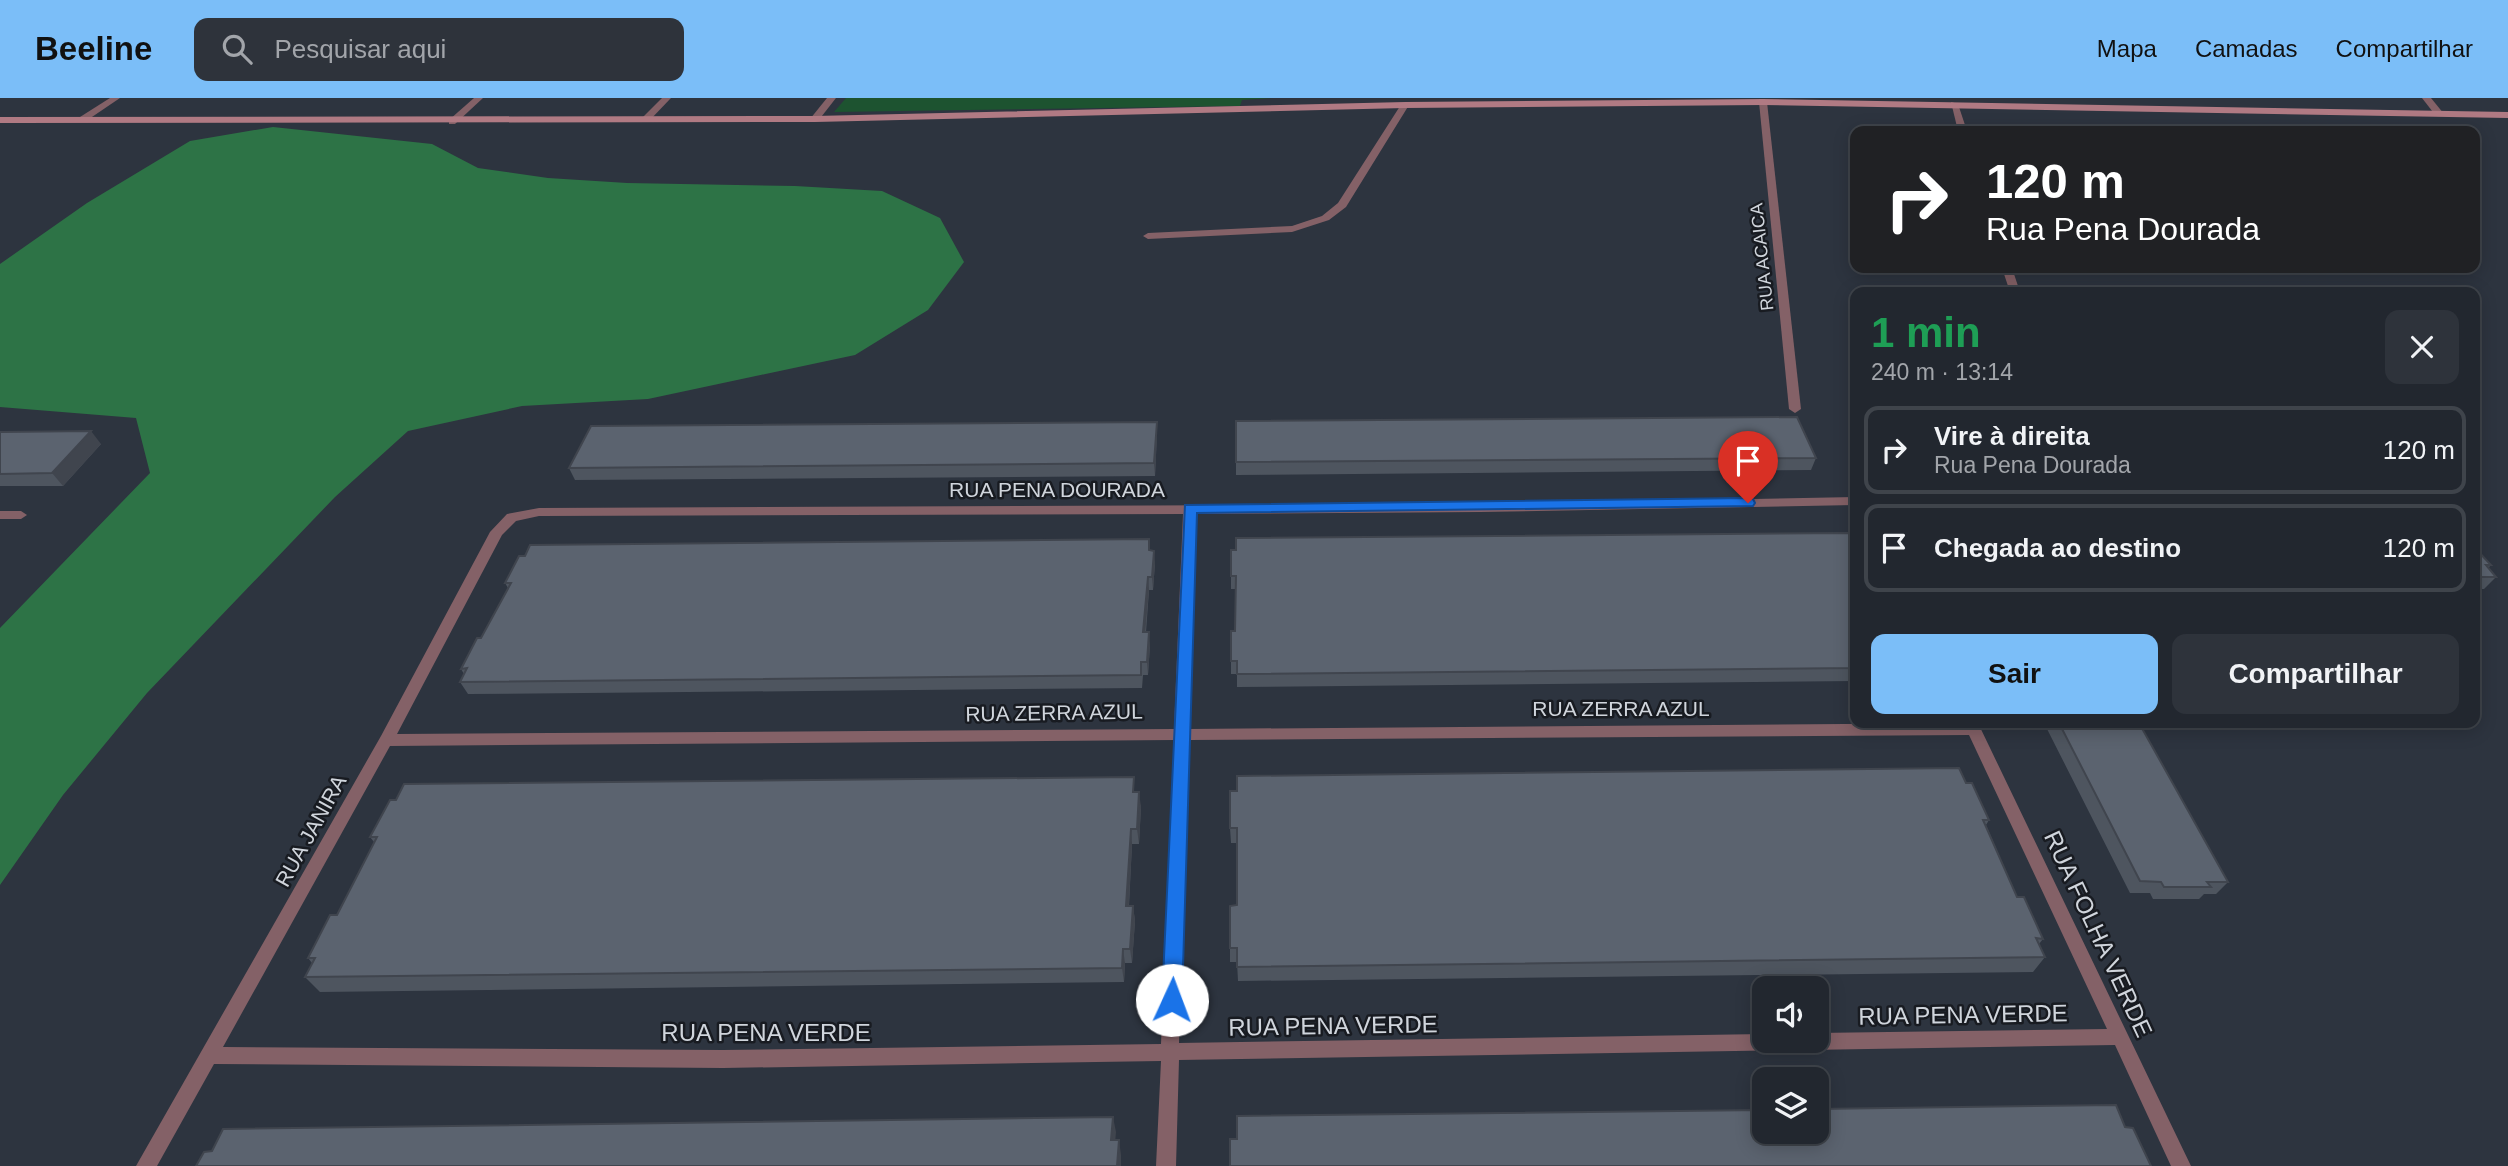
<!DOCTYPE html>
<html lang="pt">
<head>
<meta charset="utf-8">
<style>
  :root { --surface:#22272f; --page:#2e333b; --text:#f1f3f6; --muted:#a2a5aa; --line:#3f444b; --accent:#7bbef8 }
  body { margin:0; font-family:Arial,sans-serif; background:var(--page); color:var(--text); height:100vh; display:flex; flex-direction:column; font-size:26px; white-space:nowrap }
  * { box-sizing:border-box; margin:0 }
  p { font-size:23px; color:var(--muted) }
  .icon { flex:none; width:38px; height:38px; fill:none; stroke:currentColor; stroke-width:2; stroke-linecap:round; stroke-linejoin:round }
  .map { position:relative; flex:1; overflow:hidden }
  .details { position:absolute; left:1850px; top:189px; width:630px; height:441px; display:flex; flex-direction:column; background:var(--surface); border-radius:14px; box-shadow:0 4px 18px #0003,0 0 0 2px var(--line) }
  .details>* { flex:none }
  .hud { position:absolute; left:1850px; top:28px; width:630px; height:147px; border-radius:14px; box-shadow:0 4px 18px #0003,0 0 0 2px var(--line); background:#202124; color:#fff; overflow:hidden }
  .controls { position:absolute; left:1752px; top:878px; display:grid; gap:14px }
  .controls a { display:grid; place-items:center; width:77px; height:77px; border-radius:14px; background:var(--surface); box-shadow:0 4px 18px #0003,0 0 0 2px var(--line); font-size:35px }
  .pin { position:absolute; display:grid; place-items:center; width:60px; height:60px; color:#fff; margin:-72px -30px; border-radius:50% 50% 50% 0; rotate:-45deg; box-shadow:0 0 7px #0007 }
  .pin .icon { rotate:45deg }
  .me { position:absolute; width:77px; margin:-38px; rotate:2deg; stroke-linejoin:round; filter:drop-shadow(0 0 5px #0008) }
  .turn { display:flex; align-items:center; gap:24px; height:147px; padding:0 21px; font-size:32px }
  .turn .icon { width:91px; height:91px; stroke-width:2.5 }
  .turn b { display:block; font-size:49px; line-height:60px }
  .round { display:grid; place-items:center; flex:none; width:74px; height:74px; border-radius:14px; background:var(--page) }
  .overview { display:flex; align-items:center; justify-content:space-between; height:119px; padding:0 21px }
  h1 { font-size:42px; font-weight:800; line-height:52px; color:#1e9e55 }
  .action { display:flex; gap:14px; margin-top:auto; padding:14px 21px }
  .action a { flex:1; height:80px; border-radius:14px; background:var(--accent); color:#111; font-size:28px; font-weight:800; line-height:80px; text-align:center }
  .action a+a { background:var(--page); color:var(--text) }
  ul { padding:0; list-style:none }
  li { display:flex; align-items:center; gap:21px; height:88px; margin:0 14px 10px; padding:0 7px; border:4px solid var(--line); border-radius:14px }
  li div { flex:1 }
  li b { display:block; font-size:26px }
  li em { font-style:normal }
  header { display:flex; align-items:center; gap:42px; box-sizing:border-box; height:98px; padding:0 35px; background:var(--accent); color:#111 }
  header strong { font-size:33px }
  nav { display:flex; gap:38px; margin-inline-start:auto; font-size:24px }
  .search { width:490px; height:63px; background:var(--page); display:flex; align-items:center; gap:18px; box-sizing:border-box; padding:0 24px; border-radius:14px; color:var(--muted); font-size:26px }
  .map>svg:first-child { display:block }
  .green { fill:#1d5330 }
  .forest { fill:#2d7346 }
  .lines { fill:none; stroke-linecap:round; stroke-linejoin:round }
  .street { fill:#846167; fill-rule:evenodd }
  .secondary { fill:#b07a83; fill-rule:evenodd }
  .wall { fill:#4e555f }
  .shaded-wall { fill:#40454e }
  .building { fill:#5b636f; stroke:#40454e; stroke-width:2 }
  .route { fill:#1a73e8; stroke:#114b97; stroke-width:2 }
  .labels { text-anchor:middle; stroke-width:5; stroke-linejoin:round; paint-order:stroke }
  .far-street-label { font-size:18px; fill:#d0d5dc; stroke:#181b21 }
  .street-label { font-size:21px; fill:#d0d5dc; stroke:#181b21 }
  .near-street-label { font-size:24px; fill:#d0d5dc; stroke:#181b21 }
</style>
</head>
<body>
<header>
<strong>Beeline</strong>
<div class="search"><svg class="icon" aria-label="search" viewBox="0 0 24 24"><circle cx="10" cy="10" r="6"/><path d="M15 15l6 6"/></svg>Pesquisar aqui</div>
<nav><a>Mapa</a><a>Camadas</a><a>Compartilhar</a></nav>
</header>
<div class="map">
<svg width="2508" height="1068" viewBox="0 0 2508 1068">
  <rect width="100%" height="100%" fill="#2d343f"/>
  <!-- green -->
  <polygon class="green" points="846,0 1273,0 1242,2 1240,8 834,14"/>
  <!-- forest -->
  <polygon class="forest" points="273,29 432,46 478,70 548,80 627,85 795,88 882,93 940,120 964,164 928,212 855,257 648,301 522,308 408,333 335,399 147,595 63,697 0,787 0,530 150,375 136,320 0,309 0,166 87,105 190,43"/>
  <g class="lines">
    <!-- street -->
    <g class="street">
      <polygon points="110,0 120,0 86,23 80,23 80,19"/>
      <polygon points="474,0 483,0 455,26 449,26 449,22"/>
      <polygon points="662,0 671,0 649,23 643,23 643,19"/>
      <polygon points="827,0 836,0 818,23 812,23 810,21"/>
      <polygon points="2422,0 2431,0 2444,16 2442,18 2436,18"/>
      <polygon points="1763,1 1767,4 1801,311 1795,315 1789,311 1759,4"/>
      <polygon points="1951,4 1958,6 1967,33 1958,33"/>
      <polygon points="1402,5 1409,7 1346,109 1329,122 1292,134 1148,141 1143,138 1148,135 1292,128 1322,118 1338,105"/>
      <polygon points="2002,170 2012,170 2020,194 2010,194"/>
      <path d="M 1855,399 L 1855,407 L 1480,414 L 1196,416 L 1189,631 L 1978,625 L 2191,1068 L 2171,1068 L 2115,947 L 1179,962 L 1176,1068 L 1156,1068 L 1161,963 L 723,970 L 214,966 L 157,1068 L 136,1068 L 381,638 L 490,434 L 507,416 L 539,410 L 1480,406 ZM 1183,416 L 1174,631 L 397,636 L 502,437 L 516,423 L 539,418 ZM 1969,637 L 2107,931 L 1816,935 L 1816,943 L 1764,943 L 1764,936 L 1179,945 L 1189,642 ZM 1174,642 L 1161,946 L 723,952 L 223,949 L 390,648 Z"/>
      <polygon points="0,413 21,413 27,417 21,421 0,421"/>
    </g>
    <!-- secondary -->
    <polygon class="secondary" points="1763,1 2508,14 2508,20 1763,7 1405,10 815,24 0,25 0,19 815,18 1405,4"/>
  </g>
  <!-- wall -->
  <g class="wall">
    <polygon points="1236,323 1816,360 1811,372 1236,377"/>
    <polygon points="0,334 101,346 63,388 0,388"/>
    <polygon points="1157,336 1155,378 575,382 569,370"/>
    <polygon points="1149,441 1150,452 1155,465 1153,492 1149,492 1146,534 1150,547 1148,577 1143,577 1142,590 468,596 460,584 464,576 461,571 481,540 508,490 505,485"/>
    <polygon points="1855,446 1855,583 1237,589 1237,576 1231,576 1231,563 1235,533 1236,491 1231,491 1231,478"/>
    <polygon points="2474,449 2491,467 2488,470 2496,479 2484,491 2474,491"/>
    <polygon points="2044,625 2139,625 2228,784 2216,796 2204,796 2199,801 2153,801 2150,795 2130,795"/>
    <polygon points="1966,685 1989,722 1986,727 2017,799 2043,841 2039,846 2045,859 2033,874 1238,883 1237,864 1230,864 1230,850 1237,807 1237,745 1231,745 1230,730"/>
    <polygon points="1136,694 1141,709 1139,746 1132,746 1129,808 1133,808 1135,823 1132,865 1125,865 1124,884 320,894 305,879 312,865 308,860 337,817 374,744 370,739"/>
  </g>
  <!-- shaded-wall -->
  <g class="shaded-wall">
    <polygon points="1157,324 1157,336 1155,378 1154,365"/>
    <polygon points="91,333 101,346 63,388 52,375"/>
    <polygon points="1154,453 1155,465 1153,492 1152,479"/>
    <polygon points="1148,479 1149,492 1144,547 1143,534"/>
    <polygon points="1149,534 1150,547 1148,577 1147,564"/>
    <polygon points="1139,694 1141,709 1139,746 1137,731"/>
    <polygon points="1131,731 1132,746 1128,823 1126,808"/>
    <polygon points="1133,808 1135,823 1132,865 1130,851"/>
    <polygon points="1123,851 1125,865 1124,884 1122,870"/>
    <polygon points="1113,1019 1116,1034 1114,1057 1111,1042"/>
    <polygon points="1119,1042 1121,1057 1121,1068 1117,1068"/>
  </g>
  <!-- building -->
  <g class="building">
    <polygon points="1797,319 1816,360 1236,364 1236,323"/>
    <polygon points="1157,324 1154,365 569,370 591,328"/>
    <polygon points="91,333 52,375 0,376 0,334"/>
    <polygon points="1849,435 1855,446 1855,570 1237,576 1237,563 1231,563 1231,533 1235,533 1236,478 1231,478 1231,452 1236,452 1236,440"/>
    <polygon points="1149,441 1149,452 1154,453 1152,479 1148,479 1143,534 1149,534 1147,564 1141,564 1141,577 460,584 467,570 461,571 477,540 481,540 511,485 505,485 519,458 525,458 530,447"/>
    <polygon points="2474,449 2491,467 2486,467 2496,479 2474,479"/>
    <polygon points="2059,625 2139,625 2228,784 2207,784 2211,789 2164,789 2161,784 2140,783"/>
    <polygon points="1959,670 1966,685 1972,685 1989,722 1983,722 2017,799 2024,799 2043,841 2036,840 2045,859 1237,869 1237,850 1230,850 1230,808 1237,807 1237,730 1230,730 1230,693 1237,693 1237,678"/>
    <polygon points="1134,679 1133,694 1139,694 1137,731 1131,731 1126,808 1133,808 1130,851 1123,851 1122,870 305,879 315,860 308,860 330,817 337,817 377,739 370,739 390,702 396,702 404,686"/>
    <polygon points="2116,1007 2125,1029 2133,1030 2151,1068 1230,1068 1230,1041 1237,1041 1237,1018 1764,1012 1764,1034 1816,1034 1816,1011"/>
    <polygon points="1113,1019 1111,1042 1119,1042 1117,1068 196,1068 204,1054 212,1053 223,1031"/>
  </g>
  <!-- route -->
  <polygon class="route" points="1748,400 1753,401 1755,405 1753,408 1197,415 1182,902 1179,908 1172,911 1165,908 1162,902 1185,407"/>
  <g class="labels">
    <!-- far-street labels -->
    <g class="far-street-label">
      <text transform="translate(1762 159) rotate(-96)" y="6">RUA ACAICA</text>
    </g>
    <!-- street labels -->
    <g class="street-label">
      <text x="1057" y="399">RUA PENA DOURADA</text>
      <text x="1621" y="618">RUA ZERRA AZUL</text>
      <text transform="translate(1054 615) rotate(-1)" y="7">RUA ZERRA AZUL</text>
      <text transform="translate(311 733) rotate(-61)" y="7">RUA JANIRA</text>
    </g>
    <!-- near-street labels -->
    <g class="near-street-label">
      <text transform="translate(2098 836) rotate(65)" y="8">RUA FOLHA VERDE</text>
      <text transform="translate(1963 917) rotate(-1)" y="8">RUA PENA VERDE</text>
      <text transform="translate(1333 928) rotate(-1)" y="8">RUA PENA VERDE</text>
      <text x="766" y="943">RUA PENA VERDE</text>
    </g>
  </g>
</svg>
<div class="controls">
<a><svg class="icon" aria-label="sound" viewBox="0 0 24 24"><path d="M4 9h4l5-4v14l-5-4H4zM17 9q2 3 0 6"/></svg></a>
<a><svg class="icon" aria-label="layers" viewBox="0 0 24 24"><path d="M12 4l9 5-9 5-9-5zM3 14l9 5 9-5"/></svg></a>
</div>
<div class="pin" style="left:1748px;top:405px;background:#d93025"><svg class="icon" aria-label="arrive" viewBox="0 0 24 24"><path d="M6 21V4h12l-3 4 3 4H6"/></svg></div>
<svg class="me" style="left:1172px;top:902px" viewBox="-20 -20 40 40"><circle r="19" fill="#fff"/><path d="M0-13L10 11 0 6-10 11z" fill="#1a73e8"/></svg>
<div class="hud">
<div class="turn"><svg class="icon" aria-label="right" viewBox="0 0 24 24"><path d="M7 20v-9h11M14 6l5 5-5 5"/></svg><div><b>120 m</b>Rua Pena Dourada</div></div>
</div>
<section class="details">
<div class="overview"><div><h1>1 min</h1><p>240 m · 13:14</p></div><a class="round"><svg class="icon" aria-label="close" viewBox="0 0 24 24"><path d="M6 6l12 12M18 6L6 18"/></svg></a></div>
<ul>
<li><svg class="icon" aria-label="right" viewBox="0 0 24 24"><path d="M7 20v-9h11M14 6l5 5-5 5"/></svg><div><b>Vire à direita</b><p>Rua Pena Dourada</p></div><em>120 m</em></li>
<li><svg class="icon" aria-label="arrive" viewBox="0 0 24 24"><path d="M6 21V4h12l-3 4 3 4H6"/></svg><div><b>Chegada ao destino</b></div><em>120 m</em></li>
</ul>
<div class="action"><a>Sair</a><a>Compartilhar</a></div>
</section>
</div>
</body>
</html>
